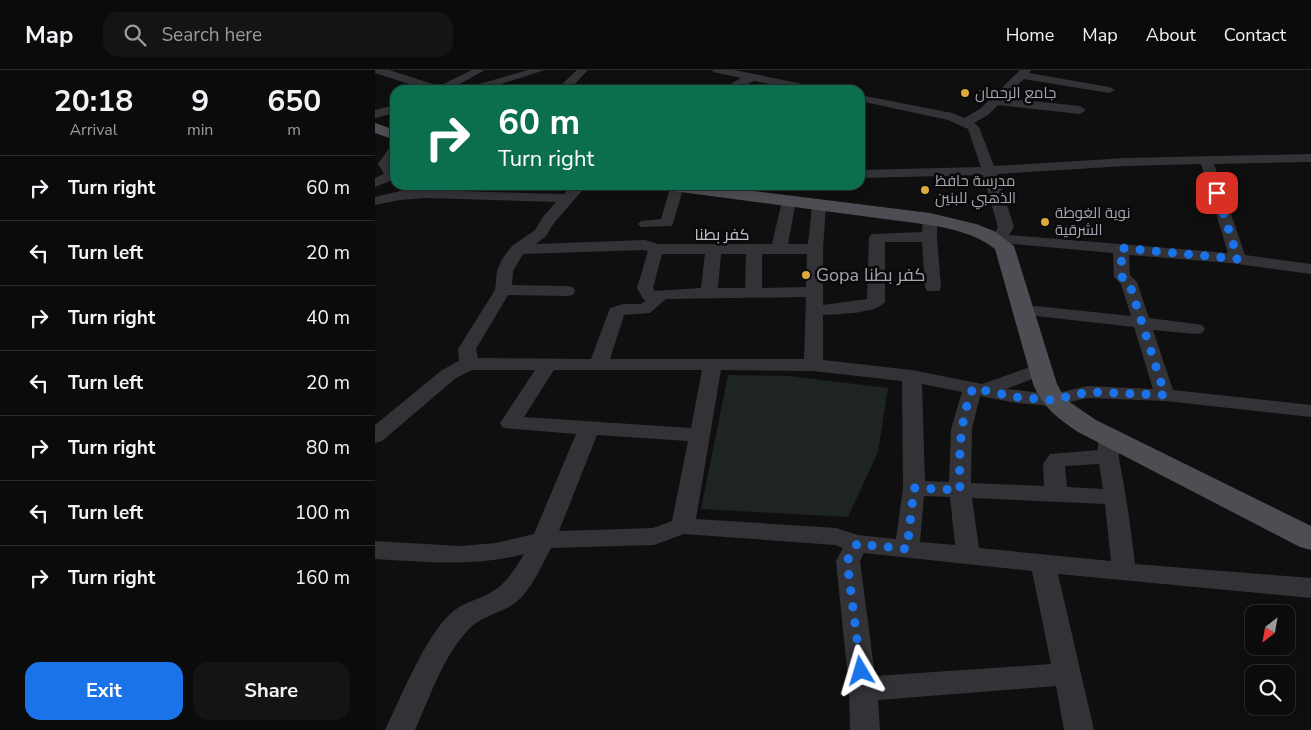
<!DOCTYPE html>
<html lang="en">
<head>
<meta charset="utf-8">
<style>
  :root { --surface:#0b0b0c; --page:#141415; --text:#f1f3f6; --muted:#9a9b9d; --line:#2b2b2d; --accent:#1a73e8 }
  body { margin:0; font-family:"Nunito Sans",Cairo,sans-serif; background:var(--page); color:var(--text); height:100vh; display:flex; flex-direction:column; font-size:19px; white-space:nowrap }
  * { box-sizing:border-box; margin:0 }
  p { font-size:16px; color:var(--muted) }
  .icon { flex:none; width:28px; height:28px; fill:none; stroke:currentColor; stroke-width:2; stroke-linecap:round; stroke-linejoin:round }
  .map { position:relative; flex:1; overflow:hidden }
  .side { display:flex; flex-direction:column; background:var(--surface); width:375px }
  .side>* { flex:none }
  .guide { position:absolute; left:15px; top:15px; width:475px; height:105px; border-radius:15px; box-shadow:0 2px 8px #0003,0 0 0 1px var(--line); background:#0b6e4f; color:#fff; overflow:hidden }
  .needle { width:32px; rotate:211deg }
  .fabs { position:absolute; left:870px; top:535px; display:grid; gap:10px }
  .fabs a { display:grid; place-items:center; width:50px; height:50px; border-radius:10px; background:var(--surface); box-shadow:0 2px 8px #0003,0 0 0 1px var(--line); font-size:25px }
  .pin { position:absolute; display:grid; place-items:center; width:42px; height:42px; color:#fff; margin:-21px; border-radius:10px; box-shadow:0 2px 8px #0006 }
  .me { position:absolute; width:55px; margin:-28px; rotate:353deg; stroke-linejoin:round; filter:drop-shadow(0 0 4px #0008) }
  .turn { display:flex; align-items:center; gap:18px; height:105px; padding:0 25px; font-size:22px }
  .turn .icon { width:65px; height:65px; stroke-width:2.5 }
  .turn b { display:block; font-size:35px; line-height:42px }
  .eta { display:flex; justify-content:space-evenly; align-items:center; height:85px; text-align:center }
  .eta b { font-size:30px; font-weight:700; line-height:35px }
  .cta { display:flex; gap:10px; margin-top:auto; padding:10px 25px }
  .cta a { flex:1; height:58px; border-radius:15px; background:var(--accent); color:#fff; font-size:20px; font-weight:700; line-height:58px; text-align:center }
  .cta a+a { background:var(--page); color:var(--text) }
  ul { padding:0; list-style:none }
  li { display:flex; align-items:center; gap:15px; height:65px; padding:0 25px; border-top:1px solid var(--line) }
  li div { flex:1 }
  li b { display:block; font-size:19px }
  li em { font-style:normal }
  header { display:flex; align-items:center; gap:30px; box-sizing:border-box; height:70px; padding:0 25px; background:var(--surface); border-bottom:1px solid var(--line) }
  header strong { font-size:24px }
  nav { display:flex; gap:28px; margin-inline-start:auto; font-size:18px }
  .search { width:350px; height:45px; background:var(--page); display:flex; align-items:center; gap:12px; box-sizing:border-box; padding:0 18px; border-radius:15px; color:var(--muted); font-size:19px }
  main { display:flex; flex:1; min-height:0 }
  .map>svg:first-child { display:block }
  .green { fill:#1e241f }
  .lines { fill:none; stroke-linecap:round; stroke-linejoin:round }
  .minor { fill:#333337; fill-rule:evenodd }
  .major { fill:#4d4e53; fill-rule:evenodd }
  .route { stroke:#1a73e8; stroke-width:9; stroke-dasharray:0 16.2 }
  .poi-dot { fill:#dbaa3c; stroke:#0a0a0b; stroke-width:2 }
  .labels { text-anchor:middle; stroke-width:5; stroke-linejoin:round; paint-order:stroke }
  .far-poi-label { font-size:15px; fill:#a2a6b0; stroke:#0a0a0b; text-anchor:start }
  .far-quarter-label { font-size:16px; fill:#c2c5cc; stroke:#0a0a0b }
  .poi-label { font-size:18px; fill:#a2a6b0; stroke:#0a0a0b; text-anchor:start }
</style>
</head>
<body>
<header>
<strong>Map</strong>
<div class="search"><svg class="icon" aria-label="search" viewBox="0 0 24 24"><circle cx="10" cy="10" r="6"/><path d="M15 15l6 6"/></svg>Search here</div>
<nav><a>Home</a><a>Map</a><a>About</a><a>Contact</a></nav>
</header>
<main>
<section class="side">
<div class="eta">
<div><b>20:18</b><p>Arrival</p></div>
<div><b>9</b><p>min</p></div>
<div><b>650</b><p>m</p></div>
</div>
<ul>
<li><svg class="icon" aria-label="right" viewBox="0 0 24 24"><path d="M7 20v-9h11M14 6l5 5-5 5"/></svg><div><b>Turn right</b></div><em>60 m</em></li>
<li><svg class="icon" aria-label="left" viewBox="0 0 24 24"><path d="M17 20v-9H6M10 6l-5 5 5 5"/></svg><div><b>Turn left</b></div><em>20 m</em></li>
<li><svg class="icon" aria-label="right" viewBox="0 0 24 24"><path d="M7 20v-9h11M14 6l5 5-5 5"/></svg><div><b>Turn right</b></div><em>40 m</em></li>
<li><svg class="icon" aria-label="left" viewBox="0 0 24 24"><path d="M17 20v-9H6M10 6l-5 5 5 5"/></svg><div><b>Turn left</b></div><em>20 m</em></li>
<li><svg class="icon" aria-label="right" viewBox="0 0 24 24"><path d="M7 20v-9h11M14 6l5 5-5 5"/></svg><div><b>Turn right</b></div><em>80 m</em></li>
<li><svg class="icon" aria-label="left" viewBox="0 0 24 24"><path d="M17 20v-9H6M10 6l-5 5 5 5"/></svg><div><b>Turn left</b></div><em>100 m</em></li>
<li><svg class="icon" aria-label="right" viewBox="0 0 24 24"><path d="M7 20v-9h11M14 6l5 5-5 5"/></svg><div><b>Turn right</b></div><em>160 m</em></li>
</ul>
<div class="cta"><a>Exit</a><a>Share</a></div>
</section>
<div class="map">
<svg width="936" height="660" viewBox="0 0 936 660">
  <rect width="100%" height="100%" fill="#0f0f10"/>
  <!-- green -->
  <polygon class="green" points="353,305 414,306 513,318 503,382 473,447 326,439"/>
  <g class="lines">
    <!-- minor -->
    <g class="minor">
      <polygon points="0,0 14,0 64,16 97,0 110,0 74,20 53,20 0,3"/>
      <polygon points="153,0 170,0 107,20 88,20 90,18"/>
      <polygon points="202,0 213,0 194,20 181,20"/>
      <polygon points="337,0 359,0 443,17 449,20 426,20 379,11 361,20 346,20 366,8 338,2"/>
      <path d="M 645,0 L 656,0 L 654,3 L 734,17 L 740,20 L 734,23 L 649,9 L 629,28 L 705,36 L 711,40 L 705,44 L 623,35 L 613,45 L 599,53 L 604,57 L 619,96 L 751,88 L 936,84 L 936,92 L 839,94 L 870,185 L 936,194 L 936,204 L 855,193 L 754,185 L 755,205 L 762,212 L 774,248 L 821,254 L 827,255 L 830,259 L 827,263 L 821,264 L 778,260 L 798,320 L 936,335 L 936,347 L 790,331 L 713,328 L 677,336 L 641,333 L 605,326 L 597,359 L 596,413 L 669,416 L 668,394 L 675,384 L 723,380 L 723,367 L 727,362 L 734,360 L 741,362 C 747,370 743,380 744,389 C 751,424 756,458 760,494 L 936,508 L 936,528 L 683,504 L 719,660 L 689,660 L 681,616 L 503,630 L 505,660 L 475,660 L 474,619 L 461,491 L 468,478 L 460,475 L 309,464 L 279,475 L 176,478 C 166,496 157,520 140,533 C 126,543 106,546 94,559 C 68,586 55,627 40,660 L 10,660 C 26,627 50,567 76,543 C 85,535 97,531 107,527 C 128,518 138,503 149,484 C 99,497 51,492 0,489 L 0,471 L 85,476 L 121,473 L 159,464 L 201,364 L 128,358 L 125,353 L 160,300 L 97,300 L 81,308 L 7,371 L 0,373 L 0,355 L 67,300 L 84,291 L 83,279 L 120,220 L 122,201 L 127,189 L 137,176 L 160,160 L 167,148 L 181,132 L 51,128 L 25,130 L 0,135 L 0,127 L 25,121 L 51,120 L 189,124 L 197,115 L 212,115 L 179,153 L 171,166 L 161,174 L 270,170 L 283,174 L 397,174 L 407,131 L 414,127 L 421,131 L 413,174 L 433,174 L 437,135 L 444,131 L 451,135 L 448,179 L 448,235 L 492,229 L 494,167 L 497,164 L 547,162 L 548,149 L 555,145 L 562,149 L 562,167 L 566,217 L 564,221 L 552,221 L 550,217 L 547,172 L 510,172 L 510,232 C 501,244 462,244 448,245 L 448,290 L 537,300 L 607,314 L 666,293 L 673,295 L 676,299 L 673,303 L 631,319 L 677,324 L 713,316 L 778,319 L 759,257 L 661,246 L 655,245 L 652,241 L 655,237 L 661,236 L 756,246 L 746,214 L 739,207 L 738,183 L 628,173 L 619,165 L 623,157 L 608,105 L 485,108 L 485,100 L 606,97 L 593,59 L 573,50 L 485,31 L 485,25 L 577,43 L 589,48 L 605,39 ZM 826,94 L 853,183 L 634,165 L 639,157 L 622,104 L 751,96 ZM 269,180 L 273,181 L 262,218 L 268,229 L 271,230 L 266,234 L 248,234 L 235,238 L 216,289 L 103,288 L 101,279 L 133,225 L 192,226 L 198,225 L 200,221 L 198,217 L 192,216 L 137,215 L 138,201 L 148,184 ZM 287,184 L 330,184 L 326,218 L 280,221 L 278,218 ZM 346,184 L 371,184 L 370,218 L 343,218 ZM 387,184 L 432,184 L 431,217 L 387,218 ZM 431,227 L 429,289 L 235,289 L 249,245 L 275,243 L 291,229 ZM 179,300 L 327,300 L 316,358 L 149,347 ZM 346,300 L 438,301 L 527,311 L 528,418 L 521,469 L 483,465 L 461,458 L 321,449 ZM 547,314 L 587,322 L 576,359 L 574,412 L 550,411 ZM 222,365 L 313,371 L 297,451 L 278,458 L 184,461 ZM 724,394 L 728,419 L 692,417 L 690,396 ZM 549,426 L 575,427 L 580,475 L 545,472 ZM 597,428 L 730,434 L 736,491 L 604,478 ZM 489,483 L 657,501 L 676,594 L 500,606 L 485,491 Z"/>
      <polygon points="20,35 20,43 0,48 0,40"/>
      <polygon points="20,76 20,89 17,94 20,98 20,109 0,117 0,108 9,104 3,94 15,77"/>
      <polygon points="296,115 309,116 297,156 266,157 263,154 266,151 286,149"/>
    </g>
    <!-- major -->
    <g class="major">
      <polygon points="0,53 20,60 20,70 0,63"/>
      <path d="M 281,115 L 331,115 L 555,143 L 601,154 L 619,161 L 639,176 L 682,314 L 688,325 L 696,333 L 721,350 L 936,456 L 936,480 L 925,477 L 703,362 C 683,349 667,336 658,314 L 620,179 C 601,164 578,159 555,155 L 290,120 L 284,119 Z"/>
    </g>
  </g>
  <g class="lines">
    <!-- route -->
    <path class="route" d="M 486,601 L 472,491 L 482,474 L 532,479 L 539,418 L 585,420 C 584,384 584,352 598,318 L 641,327 L 677,330 L 713,322 L 790,325 L 754,212 L 747,207 L 746,178 L 863,189 L 842,123"/>
  </g>
  <!-- markers -->
  <g class="poi-dot">
    <circle cx="590" cy="23" r="5"/>
    <circle cx="550" cy="120" r="5"/>
    <circle cx="670" cy="152" r="5"/>
    <circle cx="431" cy="205" r="5"/>
  </g>
  <g class="labels">
    <!-- far-poi labels -->
    <g class="far-poi-label">
      <text x="600" y="28">جامع الرحمان</text>
      <text x="560" y="116">مدرسة حافظ<tspan x="560" dy="17">الذهبي للبنين</tspan></text>
      <text x="680" y="148">نوية الغوطة<tspan x="680" dy="17">الشرقية</tspan></text>
    </g>
    <!-- far-quarter labels -->
    <g class="far-quarter-label">
      <text x="347" y="170">كفر بطنا</text>
    </g>
    <!-- poi labels -->
    <g class="poi-label">
      <text x="441" y="211">Gopa كفر بطنا</text>
    </g>
  </g>
</svg>
<div class="fabs">
<a><svg class="needle" viewBox="-14 -14 28 28"><path d="M0-13l5 13h-10z" fill="#e53935"/><path d="M0 13l5-13h-10z" fill="#9a9b9d"/></svg></a>
<a><svg class="icon" aria-label="search" viewBox="0 0 24 24"><circle cx="10" cy="10" r="6"/><path d="M15 15l6 6"/></svg></a>
</div>
<div class="pin" style="left:842px;top:123px;background:#d93025"><svg class="icon" aria-label="arrive" viewBox="0 0 24 24"><path d="M6 21V4h12l-3 4 3 4H6"/></svg></div>
<svg class="me" style="left:486px;top:601px" viewBox="-20 -20 40 40"><path d="M0-17L14 15 0 8-14 15z" fill="#1a73e8" stroke="#fff" stroke-width="4"/></svg>
<div class="guide">
<div class="turn"><svg class="icon" aria-label="right" viewBox="0 0 24 24"><path d="M7 20v-9h11M14 6l5 5-5 5"/></svg><div><b>60 m</b>Turn right</div></div>
</div>
</div>
</main>
</body>
</html>
